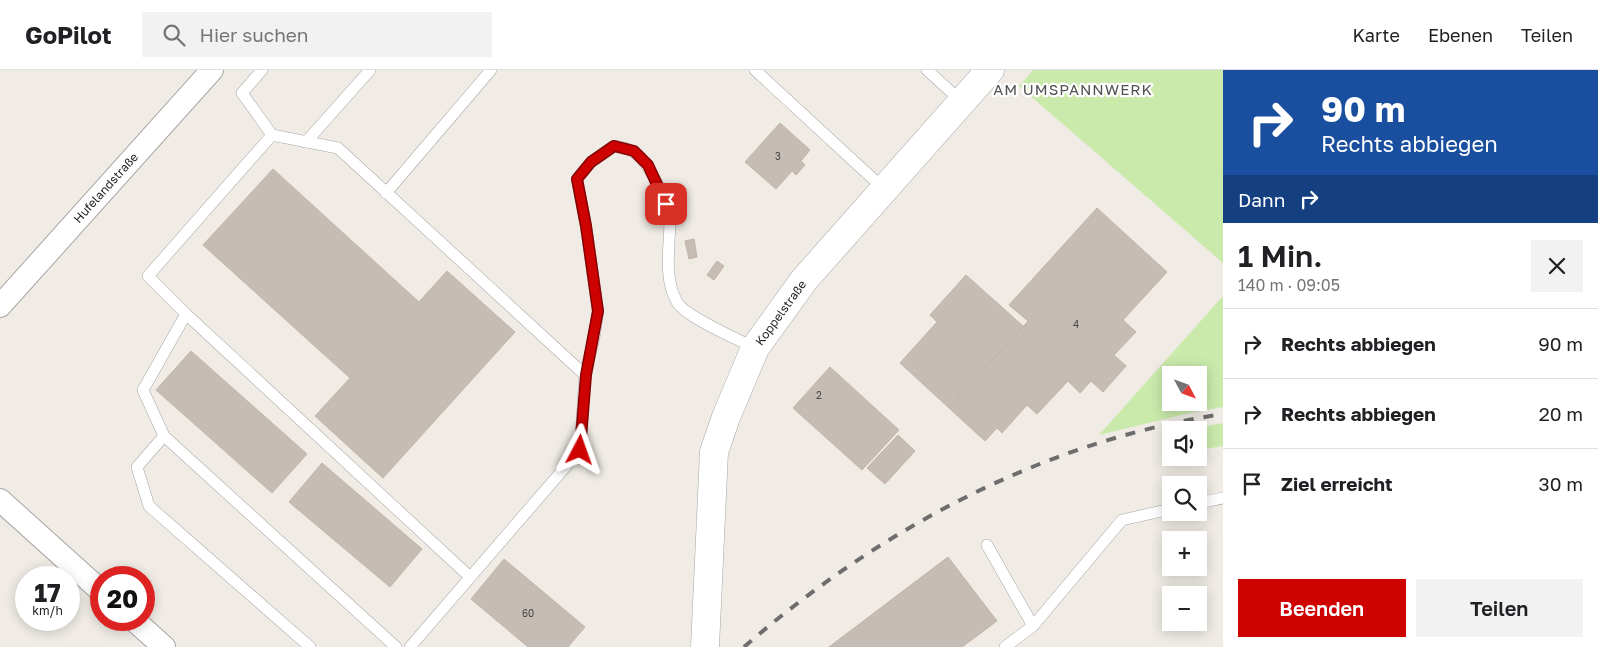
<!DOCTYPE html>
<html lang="de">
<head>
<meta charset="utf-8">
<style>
  :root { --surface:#fff; --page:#f2f2f2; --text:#202124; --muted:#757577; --line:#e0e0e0; --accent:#ce0201 }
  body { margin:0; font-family:"Golos Text",sans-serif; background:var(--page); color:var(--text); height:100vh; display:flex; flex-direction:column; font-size:19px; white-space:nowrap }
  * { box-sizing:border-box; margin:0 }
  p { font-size:16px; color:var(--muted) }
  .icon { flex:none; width:28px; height:28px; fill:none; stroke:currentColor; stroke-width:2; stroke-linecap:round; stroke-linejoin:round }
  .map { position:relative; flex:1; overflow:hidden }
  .sheet { display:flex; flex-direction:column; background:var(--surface); width:375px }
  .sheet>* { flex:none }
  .top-card { background:#1a4fa0; color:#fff; overflow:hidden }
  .needle { width:32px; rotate:131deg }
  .tools { position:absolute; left:1162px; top:296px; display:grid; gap:10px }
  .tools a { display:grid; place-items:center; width:45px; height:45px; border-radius:0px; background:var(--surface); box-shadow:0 2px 12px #0003; font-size:25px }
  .speed { position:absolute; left:15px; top:496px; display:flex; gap:10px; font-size:25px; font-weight:700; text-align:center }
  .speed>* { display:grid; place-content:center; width:65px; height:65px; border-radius:50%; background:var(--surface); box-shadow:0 2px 12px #0003; line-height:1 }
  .speed small { font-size:12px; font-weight:400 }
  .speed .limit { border:8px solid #d22; background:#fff; color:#111 }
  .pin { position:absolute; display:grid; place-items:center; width:42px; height:42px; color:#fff; margin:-21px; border-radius:10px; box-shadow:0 2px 8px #0006 }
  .me { position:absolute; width:55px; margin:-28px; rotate:4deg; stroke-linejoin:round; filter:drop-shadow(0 0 4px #0008) }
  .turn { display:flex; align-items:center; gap:18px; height:105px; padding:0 15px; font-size:22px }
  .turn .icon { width:65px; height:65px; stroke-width:2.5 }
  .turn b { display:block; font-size:35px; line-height:42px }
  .then { display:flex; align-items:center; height:48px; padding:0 15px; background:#0003; gap:10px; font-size:19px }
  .round { display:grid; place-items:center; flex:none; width:52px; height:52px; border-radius:0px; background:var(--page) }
  .overview { display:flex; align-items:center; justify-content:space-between; height:85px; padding:0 15px }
  h1 { font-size:30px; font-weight:600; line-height:38px }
  .primary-button { display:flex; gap:10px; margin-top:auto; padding:10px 15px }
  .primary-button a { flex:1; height:58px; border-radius:0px; background:var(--accent); color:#fff; font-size:20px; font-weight:600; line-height:58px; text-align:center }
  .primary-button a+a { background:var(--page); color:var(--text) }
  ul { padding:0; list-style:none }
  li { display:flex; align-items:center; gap:15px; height:70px; padding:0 15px; border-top:1px solid var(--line) }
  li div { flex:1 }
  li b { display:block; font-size:19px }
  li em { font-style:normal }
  header { display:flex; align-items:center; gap:30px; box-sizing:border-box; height:70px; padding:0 25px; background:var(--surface); border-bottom:1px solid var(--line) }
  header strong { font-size:24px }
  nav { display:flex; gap:28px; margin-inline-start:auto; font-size:18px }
  .search { width:350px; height:45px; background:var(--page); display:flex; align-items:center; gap:12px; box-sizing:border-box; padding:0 18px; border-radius:0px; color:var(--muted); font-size:19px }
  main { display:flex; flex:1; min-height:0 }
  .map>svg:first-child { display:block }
  .grass { fill:#caeaac; fill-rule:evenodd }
  .building { fill:#c5bcb5; stroke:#c2b3a8 }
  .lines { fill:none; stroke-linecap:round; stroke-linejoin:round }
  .service-casing { stroke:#a6a6a6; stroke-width:12 }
  .minor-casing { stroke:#a6a6a6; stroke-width:24 }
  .tertiary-casing { stroke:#a6a6a6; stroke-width:29 }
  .service { stroke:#fff; stroke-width:11 }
  .minor { stroke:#fff; stroke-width:22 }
  .tertiary { stroke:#fff; stroke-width:28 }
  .rail { stroke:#6d6d6d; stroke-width:4; stroke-dasharray:10 10; stroke-linecap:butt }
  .route-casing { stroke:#860101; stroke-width:12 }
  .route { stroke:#ce0201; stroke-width:9 }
  .labels { text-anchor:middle; stroke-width:4.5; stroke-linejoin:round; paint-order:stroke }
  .number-label { font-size:10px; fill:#484644 }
  .street-label { font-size:12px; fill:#1f1f1f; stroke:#fff }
  .quarter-label { font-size:15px; letter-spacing:1px; fill:#525252; stroke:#fff }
</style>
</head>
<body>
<header>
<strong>GoPilot</strong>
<div class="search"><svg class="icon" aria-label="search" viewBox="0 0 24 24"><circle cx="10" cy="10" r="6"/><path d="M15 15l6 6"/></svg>Hier suchen</div>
<nav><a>Karte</a><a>Ebenen</a><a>Teilen</a></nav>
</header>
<main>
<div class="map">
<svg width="1223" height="577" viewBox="0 0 1223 577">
  <rect width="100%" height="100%" fill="#f0ece5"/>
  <!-- grass -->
  <g class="grass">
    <polygon points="1033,0 1223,0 1223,193 1019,16"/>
    <path d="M 1223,226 L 1223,337 L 1194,342 L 1099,365 ZM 1171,305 L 1199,305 L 1199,332 L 1171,332 Z"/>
    <polygon points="1223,353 1223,376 1199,380 1199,360 1183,360"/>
  </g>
  <!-- building -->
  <g class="building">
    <polygon points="780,53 810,80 801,91 805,95 796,105 792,101 776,119 745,92"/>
    <polygon points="273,99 419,232 447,201 515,262 383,408 315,346 350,308 203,175"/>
    <polygon points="1097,138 1167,202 1123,250 1136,262 1114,285 1126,296 1103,322 1091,311 1080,323 1068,311 1037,344 1027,335 1002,363 997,358 985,371 949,338 1028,251 1009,235"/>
    <polygon points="694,169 697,187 689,189 685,171"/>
    <polygon points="717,191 724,196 714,210 707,205"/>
    <polygon points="966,205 1023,256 949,338 900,293 937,252 930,245"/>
    <polygon points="191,281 307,384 272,423 156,320"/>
    <polygon points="830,297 899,360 862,400 793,338"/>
    <polygon points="898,365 915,381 885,414 867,398"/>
    <polygon points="322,393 422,479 390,517 289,432"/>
    <polygon points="948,487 997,551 962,577 829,577"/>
    <polygon points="504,489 585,557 568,577 528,577 471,529"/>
  </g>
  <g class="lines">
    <!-- service casing -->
    <g class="service-casing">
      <g id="service">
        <polyline points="262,0 242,23 272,65"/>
        <polyline points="755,0 884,119"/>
        <polyline points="927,0 961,31"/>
        <polyline points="306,72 370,0"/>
        <polyline points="386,123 491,0"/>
        <polyline points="186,244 143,320 164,366 137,397 149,436 310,577"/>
        <path d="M 585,305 L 594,268 L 598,241 L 586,156 L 577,109 L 591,92 L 614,76 C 620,77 627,78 632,81 C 646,87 670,134 670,149 C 670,175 663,208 677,232 C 684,246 739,270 755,278"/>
        <polyline points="164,366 396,577"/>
        <polyline points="1199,433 1223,428"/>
        <polyline points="987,475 1033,556 1005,577"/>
        <polyline points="1033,556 1122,450 1171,439"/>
        <polyline points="410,577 580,380 585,305 338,78 272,65 148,206 186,244 470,507"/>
      </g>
    </g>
    <!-- minor casing -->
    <g class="minor-casing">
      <g id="minor">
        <polyline points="0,236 212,0"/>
        <polyline points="0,430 101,521"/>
        <polyline points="134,550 164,577"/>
      </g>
    </g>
    <!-- tertiary casing -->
    <g class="tertiary-casing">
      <polyline id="tertiary" points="705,577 714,382 726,347 755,278 804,210 990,0"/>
    </g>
    <!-- service -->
    <use href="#service" class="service"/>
    <!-- minor -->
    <use href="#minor" class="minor"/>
    <!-- tertiary -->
    <use href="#tertiary" class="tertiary"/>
    <!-- rail -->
    <path class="rail" d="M 744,577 C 880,459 1044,371 1223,344"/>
  </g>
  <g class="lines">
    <!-- route casing -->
    <g class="route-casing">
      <polyline id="route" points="580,380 586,305 598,241 586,156 577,109 591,92 614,76 634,81 648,95 666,134"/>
    </g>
    <!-- route -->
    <use href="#route" class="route"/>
  </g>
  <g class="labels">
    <!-- number labels -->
    <g class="number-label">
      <text x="778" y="90">3</text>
      <text x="1076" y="258">4</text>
      <text x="819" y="329">2</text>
      <text x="528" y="547">60</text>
    </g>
    <!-- street labels -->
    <g class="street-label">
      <text transform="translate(106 118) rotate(-48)" y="4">Hufelandstraße</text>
      <text transform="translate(781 243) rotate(-54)" y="4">Koppelstraße</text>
    </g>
    <!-- quarter labels -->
    <g class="quarter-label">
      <text x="1073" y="25">AM UMSPANNWERK</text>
    </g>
  </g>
</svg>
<div class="tools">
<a><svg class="needle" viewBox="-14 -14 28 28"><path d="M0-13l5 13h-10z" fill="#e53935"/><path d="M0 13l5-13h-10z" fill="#757577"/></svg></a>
<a><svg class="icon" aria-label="sound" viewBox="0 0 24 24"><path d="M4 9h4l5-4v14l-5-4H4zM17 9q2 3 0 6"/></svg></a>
<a><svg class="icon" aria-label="search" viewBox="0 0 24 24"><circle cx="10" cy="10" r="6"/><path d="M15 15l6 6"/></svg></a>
<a>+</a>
<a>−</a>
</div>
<div class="speed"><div>17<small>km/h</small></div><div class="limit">20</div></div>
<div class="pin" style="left:666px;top:134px;background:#d93025"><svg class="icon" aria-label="arrive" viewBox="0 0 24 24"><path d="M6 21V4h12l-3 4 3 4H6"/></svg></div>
<svg class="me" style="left:580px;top:380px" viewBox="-20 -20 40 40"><path d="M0-17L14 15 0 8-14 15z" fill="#ce0201" stroke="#fff" stroke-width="4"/></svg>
</div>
<section class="sheet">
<div class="top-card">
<div class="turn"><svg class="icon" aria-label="right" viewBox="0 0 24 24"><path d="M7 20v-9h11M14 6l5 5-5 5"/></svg><div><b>90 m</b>Rechts abbiegen</div></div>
<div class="then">Dann<svg class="icon" aria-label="right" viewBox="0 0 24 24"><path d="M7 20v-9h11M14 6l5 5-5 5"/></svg></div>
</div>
<div class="overview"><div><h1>1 Min.</h1><p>140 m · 09:05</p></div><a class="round"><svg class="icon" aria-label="close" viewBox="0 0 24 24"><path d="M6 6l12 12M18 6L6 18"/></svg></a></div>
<ul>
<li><svg class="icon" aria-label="right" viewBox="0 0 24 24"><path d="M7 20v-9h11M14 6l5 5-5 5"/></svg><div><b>Rechts abbiegen</b></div><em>90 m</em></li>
<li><svg class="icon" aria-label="right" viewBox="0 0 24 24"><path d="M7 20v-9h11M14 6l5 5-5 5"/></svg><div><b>Rechts abbiegen</b></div><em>20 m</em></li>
<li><svg class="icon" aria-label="arrive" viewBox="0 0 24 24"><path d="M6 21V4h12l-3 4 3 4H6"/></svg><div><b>Ziel erreicht</b></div><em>30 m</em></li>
</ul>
<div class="primary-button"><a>Beenden</a><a>Teilen</a></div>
</section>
</main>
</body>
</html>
